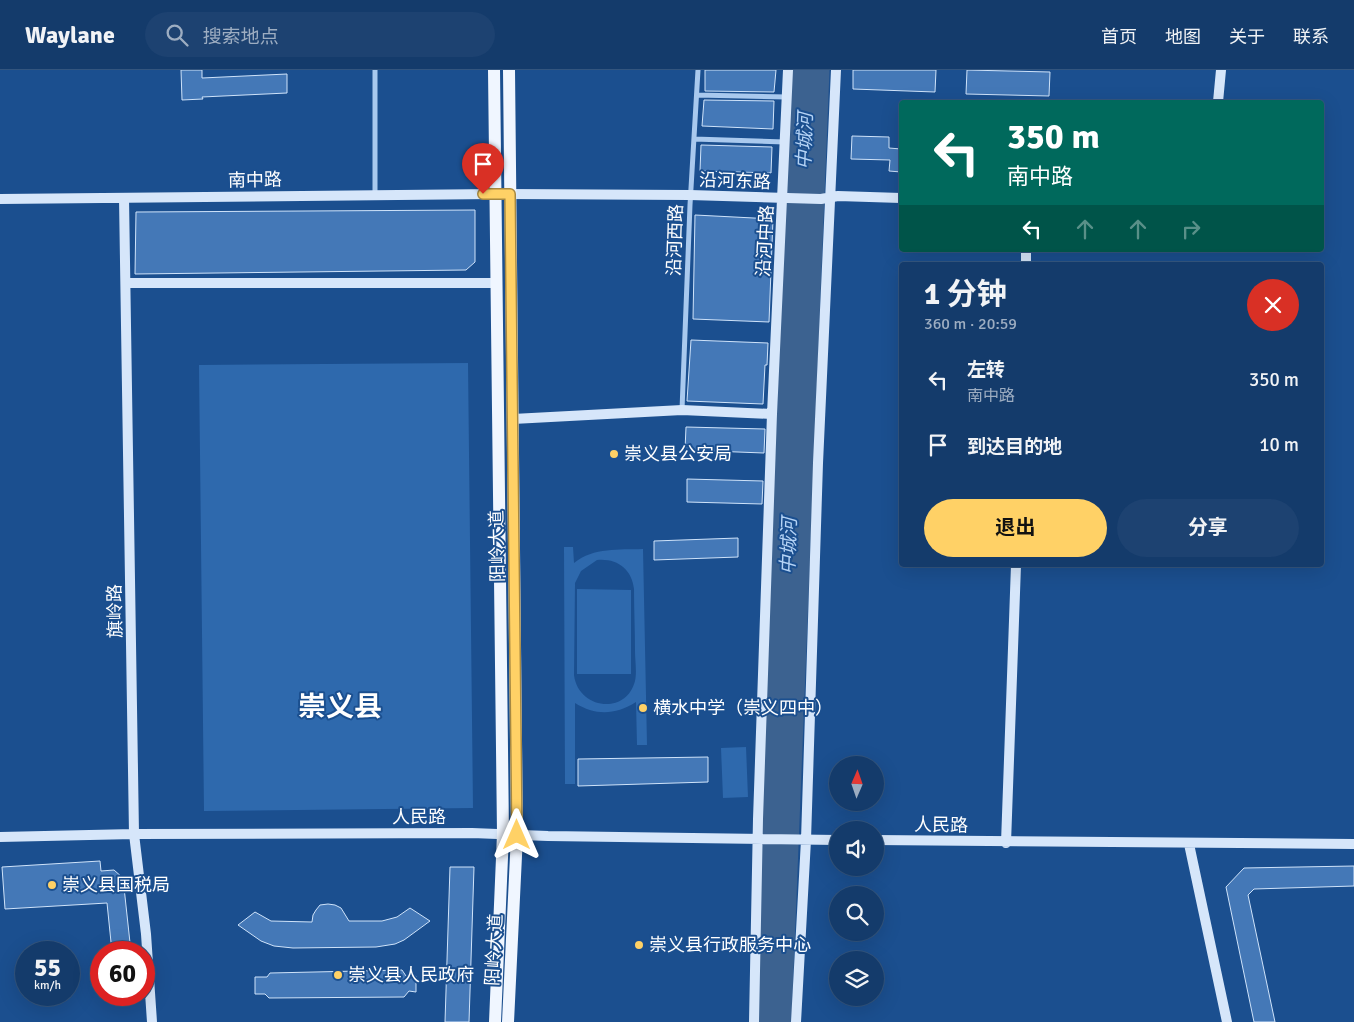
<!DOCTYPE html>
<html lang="zh">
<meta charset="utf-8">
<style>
body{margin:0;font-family:Signika,"Noto Sans SC",sans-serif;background:#1d4271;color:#f1f3f6;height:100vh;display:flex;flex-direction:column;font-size:19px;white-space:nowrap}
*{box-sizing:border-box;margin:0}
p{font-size:16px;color:#9dadc1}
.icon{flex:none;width:28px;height:28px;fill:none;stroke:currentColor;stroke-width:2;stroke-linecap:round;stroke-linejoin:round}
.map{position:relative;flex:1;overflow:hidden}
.sheet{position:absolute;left:899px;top:192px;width:425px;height:305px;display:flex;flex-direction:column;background:#143b6b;border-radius:5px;box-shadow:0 5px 20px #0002,0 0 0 1px #33557e}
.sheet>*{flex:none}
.banner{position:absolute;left:899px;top:30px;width:425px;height:152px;border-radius:5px;box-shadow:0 5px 20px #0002,0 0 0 1px #33557e;background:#00695c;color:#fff;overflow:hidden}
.needle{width:32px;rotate:2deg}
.tools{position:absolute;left:829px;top:686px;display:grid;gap:10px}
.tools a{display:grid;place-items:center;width:55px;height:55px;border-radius:50%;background:#143b6b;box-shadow:0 5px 20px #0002,0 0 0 1px #33557e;font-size:25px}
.speed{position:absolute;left:15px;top:871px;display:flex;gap:10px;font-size:25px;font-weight:700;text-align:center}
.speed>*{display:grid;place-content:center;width:65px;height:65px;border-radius:50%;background:#143b6b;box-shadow:0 5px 20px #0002,0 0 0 1px #33557e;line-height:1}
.speed small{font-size:12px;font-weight:400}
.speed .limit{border:8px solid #d22;background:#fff;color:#111}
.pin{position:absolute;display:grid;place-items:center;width:42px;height:42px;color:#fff;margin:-51px -21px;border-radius:50% 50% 50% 0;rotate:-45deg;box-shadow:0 0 5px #0007}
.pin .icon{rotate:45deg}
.me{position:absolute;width:55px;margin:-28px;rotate:0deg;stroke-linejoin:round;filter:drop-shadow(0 0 4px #0008)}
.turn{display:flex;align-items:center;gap:18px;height:105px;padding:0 25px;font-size:22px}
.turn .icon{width:65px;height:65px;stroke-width:2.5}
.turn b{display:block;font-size:35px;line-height:42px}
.lanes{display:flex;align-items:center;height:48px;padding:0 25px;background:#0003;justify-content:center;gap:25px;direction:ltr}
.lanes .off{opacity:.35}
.round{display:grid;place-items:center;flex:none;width:52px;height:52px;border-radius:26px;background:#1d4271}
.overview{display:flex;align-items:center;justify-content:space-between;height:85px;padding:0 25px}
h1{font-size:30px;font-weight:700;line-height:38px}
.cta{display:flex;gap:10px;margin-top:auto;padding:10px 25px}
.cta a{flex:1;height:58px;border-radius:30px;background:#ffd166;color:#111;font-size:20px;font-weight:700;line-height:58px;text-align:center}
.cta a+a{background:#1d4271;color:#f1f3f6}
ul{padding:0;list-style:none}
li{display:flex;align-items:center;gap:15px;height:65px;padding:0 25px}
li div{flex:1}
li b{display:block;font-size:19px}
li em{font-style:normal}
header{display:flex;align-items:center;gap:30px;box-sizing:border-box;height:70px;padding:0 25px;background:#143b6b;border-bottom:1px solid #33557e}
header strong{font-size:24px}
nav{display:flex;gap:28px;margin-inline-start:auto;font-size:18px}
.search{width:350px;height:45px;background:#1d4271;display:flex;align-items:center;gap:12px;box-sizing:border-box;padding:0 18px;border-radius:28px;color:#9dadc1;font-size:19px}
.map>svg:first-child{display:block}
</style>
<header>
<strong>Waylane</strong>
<div class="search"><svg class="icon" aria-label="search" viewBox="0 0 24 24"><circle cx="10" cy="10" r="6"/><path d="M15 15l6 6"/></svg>搜索地点</div>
<nav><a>首页</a><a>地图</a><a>关于</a><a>联系</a></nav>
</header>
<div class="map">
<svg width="1354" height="952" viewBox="0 0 1354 952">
<rect width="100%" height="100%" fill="#1b4f8f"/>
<path fill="#2e69ad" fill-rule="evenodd" d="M468,293L473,738L204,741L199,295Z
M564,477H573L574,493C594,477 619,480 643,479L647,675H637L636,632C615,645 596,646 575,633V714H565ZM597,490C617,488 632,499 634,519C634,540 635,560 635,581C635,590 637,602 635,611C626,646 578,639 574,605L575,513L581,501Z
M577,519L631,520V604H577Z
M746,677L748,727L723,728L721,678Z"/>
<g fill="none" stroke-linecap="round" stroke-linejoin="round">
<path stroke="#3c6290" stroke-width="21" d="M763,952L801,0
M781,952L819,0"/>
</g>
<path fill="#4478b7" stroke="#cfe3fa" d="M181,0H202V8L287,4V23L202,27L203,29L182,30Z
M705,0H776L774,22L705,21Z
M853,0H936L935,22L853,19Z
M967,0L1050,2L1049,26L966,24Z
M704,30L774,31L773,59L702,56Z
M852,66L889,67V78L901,79V102L889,101L890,90L851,89Z
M701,75L772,77L771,103L700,101Z
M475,140V192L466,200L135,204L136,142Z
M695,145L773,149L769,252L693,249Z
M691,270L768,273L767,295H765L763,334L687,331Z
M686,357L765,359L764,383L685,380Z
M687,409L763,411L762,434L687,432Z
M738,468V487L654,490V471Z
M708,687V712L578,716V689Z
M100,791L101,801L114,800L123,808L131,882H112L107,833L5,839L2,797Z
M1354,796V816L1254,819L1248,825L1275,952H1254L1226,817L1244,798Z
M450,797H474L469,952H445Z
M328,834L335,835L341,838L349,851H382L397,847L410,838L430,851L404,870L395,874L376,877L293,878L274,876L261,871L238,855L255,842L271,851L312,852L313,845L316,840L320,835Z
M402,900L406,906H416V922L409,921L404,927L269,928L265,924H255V907H267L270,903Z"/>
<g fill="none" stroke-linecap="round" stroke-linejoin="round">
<path stroke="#a9c9ee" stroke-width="5" d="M375,0V125
M697,25L787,27
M694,69L785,72
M682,340L690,135L698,0"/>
<path stroke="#d6e6fa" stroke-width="10" d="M1218,32L1221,0
M124,128L134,764L146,864L152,952
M0,129L494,124L690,125L821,129L838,126L901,128
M1026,195V180
M126,213H496
M513,349L682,340L772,344
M0,767L134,764L472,763L548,766L838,770
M875,770L1354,774
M1006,773L1016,495
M1189,774L1227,952
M754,952L758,749L772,344L788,0
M796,952L806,770L818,393L836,0"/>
<path stroke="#f0f6ff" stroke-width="12" d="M494,0L503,764L495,952
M508,952L517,765L509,0"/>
</g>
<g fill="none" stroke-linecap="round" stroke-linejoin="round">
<g stroke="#a68842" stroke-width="12">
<path id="route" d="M483,124H510L517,765"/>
</g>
<use href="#route" stroke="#ffd166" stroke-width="9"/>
</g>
<g fill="#ffd166" stroke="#1b4f8f" stroke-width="2">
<circle cx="614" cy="384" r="5"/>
<circle cx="643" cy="638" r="5"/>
<circle cx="52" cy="815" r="5"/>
<circle cx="639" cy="875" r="5"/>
<circle cx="338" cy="905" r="5"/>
</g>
<g text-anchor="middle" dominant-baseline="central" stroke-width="4" stroke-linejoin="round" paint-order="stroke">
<g font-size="18" fill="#fff" stroke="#1b4f8f">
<text transform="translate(255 110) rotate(-1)">南中路</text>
<text transform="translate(735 111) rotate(2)">沿河东路</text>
<text transform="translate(675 170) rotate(-88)">沿河西路</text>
<text transform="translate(765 171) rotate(-87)">沿河中路</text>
<text transform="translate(497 476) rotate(-91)">阳岭大道</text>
<text transform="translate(115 541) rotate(-91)">旗岭路</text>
<text x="419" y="747">人民路</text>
<text transform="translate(941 755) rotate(1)">人民路</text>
<text transform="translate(494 880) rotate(-87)">阳岭大道</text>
</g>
<g font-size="18" fill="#fff" stroke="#1b4f8f" text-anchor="start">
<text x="624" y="384">崇义县公安局</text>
<text x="653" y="638">横水中学（崇义四中）</text>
<text x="62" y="815">崇义县国税局</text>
<text x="649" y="875">崇义县行政服务中心</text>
<text x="348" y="905">崇义县人民政府</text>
</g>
<g font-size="19" font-style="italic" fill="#b5d3f5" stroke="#1b4f8f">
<text transform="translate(805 71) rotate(-88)">中城河</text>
<text transform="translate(789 476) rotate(-88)">中城河</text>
</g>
<g font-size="28" font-weight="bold" fill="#fff" stroke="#1b4f8f">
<text x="340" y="637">崇义县</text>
</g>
</g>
</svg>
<div class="tools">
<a><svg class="needle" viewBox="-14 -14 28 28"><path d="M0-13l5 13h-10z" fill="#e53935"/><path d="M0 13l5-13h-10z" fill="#9dadc1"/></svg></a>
<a><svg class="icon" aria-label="sound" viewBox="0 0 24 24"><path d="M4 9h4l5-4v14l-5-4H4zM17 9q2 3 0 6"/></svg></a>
<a><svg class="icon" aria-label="search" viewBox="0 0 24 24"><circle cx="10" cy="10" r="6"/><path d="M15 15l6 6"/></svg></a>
<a><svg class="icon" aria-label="layers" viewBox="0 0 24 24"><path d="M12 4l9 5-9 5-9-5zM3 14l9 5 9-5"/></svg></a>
</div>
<div class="speed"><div>55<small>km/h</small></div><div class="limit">60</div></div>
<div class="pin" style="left:483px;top:124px;background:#d93025"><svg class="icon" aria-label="arrive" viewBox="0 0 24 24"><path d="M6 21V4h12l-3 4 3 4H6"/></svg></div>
<svg class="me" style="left:517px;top:765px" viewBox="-20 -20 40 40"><path d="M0-17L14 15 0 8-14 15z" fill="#ffd166" stroke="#fff" stroke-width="4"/></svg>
<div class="banner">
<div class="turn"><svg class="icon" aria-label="left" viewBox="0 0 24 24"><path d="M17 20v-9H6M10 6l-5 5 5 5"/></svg><div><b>350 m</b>南中路</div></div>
<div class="lanes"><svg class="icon" aria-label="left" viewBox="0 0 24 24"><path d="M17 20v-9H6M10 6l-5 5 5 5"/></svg><svg class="icon off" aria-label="ahead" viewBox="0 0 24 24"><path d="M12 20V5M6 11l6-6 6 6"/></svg><svg class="icon off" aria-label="ahead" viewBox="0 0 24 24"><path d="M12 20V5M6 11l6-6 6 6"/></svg><svg class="icon off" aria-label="right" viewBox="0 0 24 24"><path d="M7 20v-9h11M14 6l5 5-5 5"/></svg></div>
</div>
<section class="sheet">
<div class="overview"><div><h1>1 分钟</h1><p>360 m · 20:59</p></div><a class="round" style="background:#d93025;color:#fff"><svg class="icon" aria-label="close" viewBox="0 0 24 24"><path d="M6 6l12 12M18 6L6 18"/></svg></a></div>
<ul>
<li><svg class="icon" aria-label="left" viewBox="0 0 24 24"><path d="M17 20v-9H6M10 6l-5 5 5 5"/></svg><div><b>左转</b><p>南中路</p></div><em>350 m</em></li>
<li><svg class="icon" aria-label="arrive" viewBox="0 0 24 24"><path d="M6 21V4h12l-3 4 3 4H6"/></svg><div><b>到达目的地</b></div><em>10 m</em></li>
</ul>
<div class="cta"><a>退出</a><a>分享</a></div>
</section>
</div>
